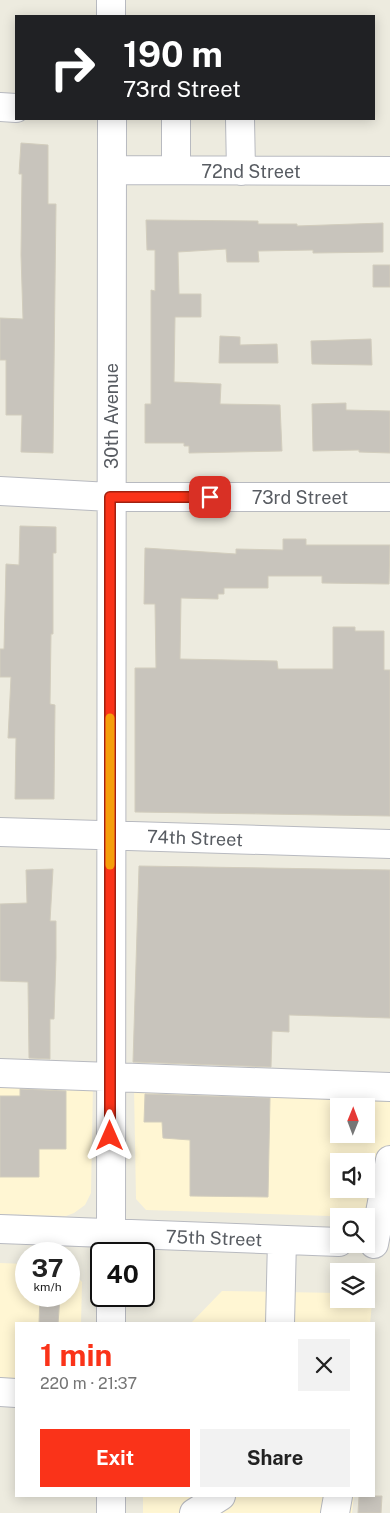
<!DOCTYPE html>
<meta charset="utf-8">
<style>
body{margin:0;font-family:"Public Sans",sans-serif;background:#f2f2f2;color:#222;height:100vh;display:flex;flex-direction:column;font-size:19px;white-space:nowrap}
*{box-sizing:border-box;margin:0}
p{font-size:16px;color:#767676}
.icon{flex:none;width:28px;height:28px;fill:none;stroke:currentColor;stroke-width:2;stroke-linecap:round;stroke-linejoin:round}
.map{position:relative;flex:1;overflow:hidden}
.panel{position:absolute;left:15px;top:1322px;width:360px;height:175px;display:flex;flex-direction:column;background:#fff;border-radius:0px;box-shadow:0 2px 12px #0003}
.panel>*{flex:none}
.hud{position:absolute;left:15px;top:15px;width:360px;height:105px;border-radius:0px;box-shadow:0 2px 12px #0003;background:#202124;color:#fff;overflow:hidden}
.needle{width:32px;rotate:1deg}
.buttons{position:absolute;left:330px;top:1098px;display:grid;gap:10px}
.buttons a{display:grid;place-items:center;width:45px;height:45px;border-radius:0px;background:#fff;box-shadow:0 2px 12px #0003;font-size:25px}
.speed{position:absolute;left:15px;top:1242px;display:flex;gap:10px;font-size:25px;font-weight:700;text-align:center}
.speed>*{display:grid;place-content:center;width:65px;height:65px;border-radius:50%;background:#fff;box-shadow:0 2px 12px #0003;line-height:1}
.speed small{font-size:12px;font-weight:400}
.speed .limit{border:2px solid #111;border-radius:8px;background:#fff;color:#111}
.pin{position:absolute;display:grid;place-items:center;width:42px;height:42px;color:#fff;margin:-21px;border-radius:10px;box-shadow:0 2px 8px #0006}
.me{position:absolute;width:55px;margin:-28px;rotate:0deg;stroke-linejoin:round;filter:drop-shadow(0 0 4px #0008)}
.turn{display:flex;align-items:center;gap:18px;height:105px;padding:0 25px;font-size:22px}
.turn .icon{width:65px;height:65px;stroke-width:2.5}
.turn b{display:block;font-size:35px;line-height:42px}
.round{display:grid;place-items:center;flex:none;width:52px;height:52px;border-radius:0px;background:#f2f2f2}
.headline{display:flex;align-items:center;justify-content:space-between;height:85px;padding:0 25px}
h1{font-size:30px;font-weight:700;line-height:38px;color:#fa3319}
.button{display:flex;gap:10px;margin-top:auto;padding:10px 25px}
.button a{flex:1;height:58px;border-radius:0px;background:#fa3319;color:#fff;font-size:20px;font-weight:700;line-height:58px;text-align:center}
.button a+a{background:#f2f2f2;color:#222}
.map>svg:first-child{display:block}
</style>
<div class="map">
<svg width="390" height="1513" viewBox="0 0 390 1513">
<rect width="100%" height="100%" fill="#edebdf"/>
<path fill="#fff6d3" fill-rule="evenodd" d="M0,1082L93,1084L91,1193L85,1205L74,1213L66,1216L0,1214Z
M134,1088L390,1096V1218L146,1210L136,1199ZM339,1106H366V1134H339ZM339,1161H366V1189H339Z
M0,1263L26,1264V1296H69V1268L82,1282L81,1324H16V1383L0,1382Z
M222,1291L339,1293V1299H366V1293H373L370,1324H190Z
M143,1496H354L352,1513H143Z"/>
<path fill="#c8c4bc" stroke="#d2cdbd" d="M21,143L48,145V204H56L53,453L21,452L22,415H6V360H0V318L23,319L21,255L22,174H19Z
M146,220L258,221V224H297V226L383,223V252L313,253V250L258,251L259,262H227L226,249L178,252L179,294H201V317H175L174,382L221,384L220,404L280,405L282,451L189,453V446H184V443H145V404H151V290L155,291V250H147Z
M373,265H390V287H373Z
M220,336L240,337V345L277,344L278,363H219Z
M371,339L372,365L312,364L311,341Z
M346,403V410L390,411V453L359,452V450L313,451L312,404Z
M20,526L56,527V553H53V634H51L50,704L55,705L54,799H15L16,738H8L11,677H0V649H4L6,564L19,565Z
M283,539H306V545H390L389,584L322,583V576H268V588H224V594H218V599L181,598L180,659L277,661L278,669H333V627H355V631H384V670H390V816L135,812V668H156L155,604H144L145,548L236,554V549L283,550Z
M139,866L390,870V1018L289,1015V1032L272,1031L271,1067L133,1062Z
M53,869L50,921H56V958L54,1019H50V1059L29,1058L28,982L0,981V904L27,903L26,870Z
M20,1089L66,1091V1149H39V1177H0V1096H20Z
M145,1094L270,1098L268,1197L190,1196V1140L163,1138L162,1122H144Z
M40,1296H60L58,1324H39Z
M359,1496H382L381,1513H358Z"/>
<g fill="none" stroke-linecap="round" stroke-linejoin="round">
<g stroke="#b8bac0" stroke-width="30">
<path id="minor" d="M111,0V16
M0,107L16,108
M240,119L241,171
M112,170L390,171
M176,170V119
M0,491L110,497H390
M0,832L390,844
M0,1073L390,1087
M0,1229L339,1242
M374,1244L390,1160
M111,1254L112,119
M111,1324V1296
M280,1324L282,1240
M0,1392L16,1393
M111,1513V1496
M194,1513L221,1496
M335,1513L338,1496"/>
</g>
<use href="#minor" stroke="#fff" stroke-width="28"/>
</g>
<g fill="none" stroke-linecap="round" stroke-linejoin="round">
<g stroke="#a22110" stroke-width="12">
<path id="route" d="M110,1136V497H210"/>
</g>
<use href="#route" stroke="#fa3319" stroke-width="9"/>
<path stroke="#f59e0b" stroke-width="9" d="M110,865V718"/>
</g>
<g text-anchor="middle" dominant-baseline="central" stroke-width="4" stroke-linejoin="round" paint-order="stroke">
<g font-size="18" fill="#585c62" stroke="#fff">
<text x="251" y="171">72nd Street</text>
<text transform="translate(111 416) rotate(-90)">30th Avenue</text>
<text x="300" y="497">73rd Street</text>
<text transform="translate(195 838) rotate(2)">74th Street</text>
<text transform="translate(214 1238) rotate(2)">75th Street</text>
</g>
</g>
</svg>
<div class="buttons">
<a><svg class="needle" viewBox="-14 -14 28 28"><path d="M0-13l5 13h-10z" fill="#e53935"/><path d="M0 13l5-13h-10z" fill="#767676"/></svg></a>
<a><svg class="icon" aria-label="sound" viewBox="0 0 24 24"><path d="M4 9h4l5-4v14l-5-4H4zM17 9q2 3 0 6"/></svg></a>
<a><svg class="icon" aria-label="search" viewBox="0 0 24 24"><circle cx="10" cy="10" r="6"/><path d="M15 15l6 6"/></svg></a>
<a><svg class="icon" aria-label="layers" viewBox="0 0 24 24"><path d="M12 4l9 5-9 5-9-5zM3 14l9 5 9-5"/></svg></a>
</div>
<div class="speed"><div>37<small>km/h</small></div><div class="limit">40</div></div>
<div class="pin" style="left:210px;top:497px;background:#d93025"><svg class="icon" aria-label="arrive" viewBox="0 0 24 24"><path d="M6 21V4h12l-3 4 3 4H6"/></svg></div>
<svg class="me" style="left:110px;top:1136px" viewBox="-20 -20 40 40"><path d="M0-17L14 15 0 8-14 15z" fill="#fa3319" stroke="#fff" stroke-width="4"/></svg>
<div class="hud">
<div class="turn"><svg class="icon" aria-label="right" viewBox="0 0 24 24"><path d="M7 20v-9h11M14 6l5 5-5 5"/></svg><div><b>190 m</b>73rd Street</div></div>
</div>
<section class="panel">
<div class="headline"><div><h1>1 min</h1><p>220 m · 21:37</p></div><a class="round"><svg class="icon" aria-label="close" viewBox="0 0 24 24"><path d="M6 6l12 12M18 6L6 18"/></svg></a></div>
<div class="button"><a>Exit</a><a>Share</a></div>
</section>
</div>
